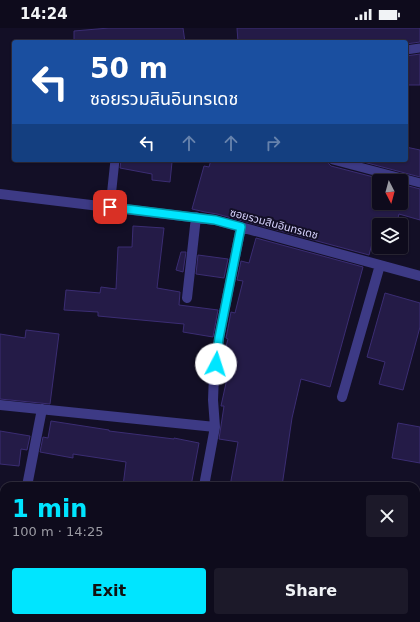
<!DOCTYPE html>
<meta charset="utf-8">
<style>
body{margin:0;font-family:"DejaVu Sans","Noto Sans Thai",sans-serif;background:#1c1929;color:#f1f3f6;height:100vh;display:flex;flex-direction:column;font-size:15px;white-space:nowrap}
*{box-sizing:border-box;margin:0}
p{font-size:13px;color:#9b9ba3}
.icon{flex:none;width:22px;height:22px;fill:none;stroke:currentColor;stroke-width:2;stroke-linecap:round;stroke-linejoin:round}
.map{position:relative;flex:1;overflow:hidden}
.details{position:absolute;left:0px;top:454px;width:420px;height:140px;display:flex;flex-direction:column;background:#0e0b1c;border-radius:12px 12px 0 0;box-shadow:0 1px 3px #0004,0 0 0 1px #2e2b3b}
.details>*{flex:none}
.banner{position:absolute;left:12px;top:12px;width:396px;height:122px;border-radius:4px;box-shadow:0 1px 3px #0004,0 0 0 1px #2e2b3b;background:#1a4fa0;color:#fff;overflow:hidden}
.needle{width:26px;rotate:174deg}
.tools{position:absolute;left:372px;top:146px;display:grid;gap:8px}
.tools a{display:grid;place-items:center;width:36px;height:36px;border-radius:4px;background:#0e0b1c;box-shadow:0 1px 3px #0004,0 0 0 1px #2e2b3b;font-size:20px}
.pin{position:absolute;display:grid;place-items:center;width:34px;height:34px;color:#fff;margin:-17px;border-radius:8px;box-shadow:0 2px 6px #0006}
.me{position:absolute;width:44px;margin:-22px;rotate:5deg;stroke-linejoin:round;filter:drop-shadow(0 0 3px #0008)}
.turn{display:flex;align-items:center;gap:14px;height:84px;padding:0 12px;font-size:18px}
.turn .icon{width:52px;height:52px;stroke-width:2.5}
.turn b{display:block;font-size:28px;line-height:34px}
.lanes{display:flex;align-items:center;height:38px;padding:0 12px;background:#0003;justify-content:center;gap:20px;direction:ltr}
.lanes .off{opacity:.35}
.round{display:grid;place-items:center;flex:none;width:42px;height:42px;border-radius:4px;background:#1c1929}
.summary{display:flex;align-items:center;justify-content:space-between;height:68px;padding:0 12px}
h1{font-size:24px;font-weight:800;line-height:30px;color:#00e5ff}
.cta{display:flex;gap:8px;margin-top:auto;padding:8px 12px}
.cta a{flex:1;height:46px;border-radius:4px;background:#00e5ff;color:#111;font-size:16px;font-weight:800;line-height:46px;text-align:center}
.cta a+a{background:#1c1929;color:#f1f3f6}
.status{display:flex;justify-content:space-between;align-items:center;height:28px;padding:0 20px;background:#0e0b1c;direction:ltr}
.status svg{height:11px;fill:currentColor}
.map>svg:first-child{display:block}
</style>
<div class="status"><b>14:24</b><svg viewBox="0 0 49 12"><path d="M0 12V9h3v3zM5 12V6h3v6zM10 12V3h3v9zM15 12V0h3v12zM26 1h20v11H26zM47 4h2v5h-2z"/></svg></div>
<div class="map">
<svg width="420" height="594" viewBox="0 0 420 594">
<rect width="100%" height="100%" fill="#130f26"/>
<path fill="#241b47" stroke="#3b2d73" d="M109,0H183L185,14H74V3Z
M237,0H420V14L406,16V14H238Z
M420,26V57H406V28Z
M406,119L420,122V149L356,132H406Z
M121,132H159L172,134L170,154L152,152V146L120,140Z
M211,132H327L329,136L331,138L389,153H379V175H401V156L420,161V192L399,186L396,197H379V210L374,208L369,227L217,186L205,184L192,181L204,138L209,139Z
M133,198L164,200L157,260L180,264L179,277L218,282L213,309L183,304L184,296L98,288V284L64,282L66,262L100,265L101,259L116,261L118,219H132Z
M256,210L363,239L330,359L301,351L292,390L282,458H230L238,414L219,411L224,378H221L231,332L223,330L228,311L226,310L231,284L235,285L243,253L237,252L241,233L249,235Z
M181,224H186L183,244L176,242Z
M198,227L228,231L224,250L196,246Z
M385,265L420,275V299L403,362L379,356L385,334L367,329Z
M26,302L59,306L50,376L0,371V306L25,310Z
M51,393L109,402V403L174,411V410L199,415L191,458H123L126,434L73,426V430L40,424L43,409L48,410Z
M398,395L420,399V435L392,430Z
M0,403L30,408L27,422L21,421L19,438L0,436Z"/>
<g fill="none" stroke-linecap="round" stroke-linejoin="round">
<path stroke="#3d3a85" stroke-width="9" d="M406,22L420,20
M333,132L420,155
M110,179L115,132"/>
<path stroke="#3d3a85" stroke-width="10" d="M0,166L215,192L420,248
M187,270L196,189
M216,336L219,310L241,199
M342,369L380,237
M0,377L215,399
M27,458L42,381
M204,458L215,399L213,372L214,347
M72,590L93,594
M0,592L4,572
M178,594L179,590
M347,594V590"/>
</g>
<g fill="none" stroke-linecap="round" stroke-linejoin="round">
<g stroke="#0095a6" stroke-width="10">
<path id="route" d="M110,179L215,192L241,199L219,310L216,336"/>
</g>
<use href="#route" stroke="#00e5ff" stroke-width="7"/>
</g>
<g text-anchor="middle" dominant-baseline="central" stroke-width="4" stroke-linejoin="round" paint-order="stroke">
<g font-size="11" fill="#d9d4ff" stroke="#130f26">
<text transform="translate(274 196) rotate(15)">ซอยรวมสินอินทรเดช</text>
</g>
</g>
</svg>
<div class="tools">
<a><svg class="needle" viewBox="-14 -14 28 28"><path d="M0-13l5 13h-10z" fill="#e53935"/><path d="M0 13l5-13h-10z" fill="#9b9ba3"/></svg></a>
<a><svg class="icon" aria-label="layers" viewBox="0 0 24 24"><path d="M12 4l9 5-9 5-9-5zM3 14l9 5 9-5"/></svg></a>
</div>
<div class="pin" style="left:110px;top:179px;background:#d93025"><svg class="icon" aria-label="arrive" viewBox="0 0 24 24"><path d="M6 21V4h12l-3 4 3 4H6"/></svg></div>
<svg class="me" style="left:216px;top:336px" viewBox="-20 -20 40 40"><circle r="19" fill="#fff"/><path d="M0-13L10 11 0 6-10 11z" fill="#00e5ff"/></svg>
<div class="banner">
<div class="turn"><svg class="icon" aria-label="left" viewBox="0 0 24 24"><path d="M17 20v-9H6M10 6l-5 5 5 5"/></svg><div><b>50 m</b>ซอยรวมสินอินทรเดช</div></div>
<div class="lanes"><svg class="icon" aria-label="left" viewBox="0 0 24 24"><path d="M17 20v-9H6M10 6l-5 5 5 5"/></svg><svg class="icon off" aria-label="ahead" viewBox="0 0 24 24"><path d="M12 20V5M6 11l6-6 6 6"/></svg><svg class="icon off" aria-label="ahead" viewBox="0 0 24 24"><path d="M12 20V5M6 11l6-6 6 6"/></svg><svg class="icon off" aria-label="right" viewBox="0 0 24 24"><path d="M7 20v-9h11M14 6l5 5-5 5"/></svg></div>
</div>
<section class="details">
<div class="summary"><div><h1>1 min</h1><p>100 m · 14:25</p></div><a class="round"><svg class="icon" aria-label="close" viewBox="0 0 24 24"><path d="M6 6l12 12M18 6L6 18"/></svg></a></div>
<div class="cta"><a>Exit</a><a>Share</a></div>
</section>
</div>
